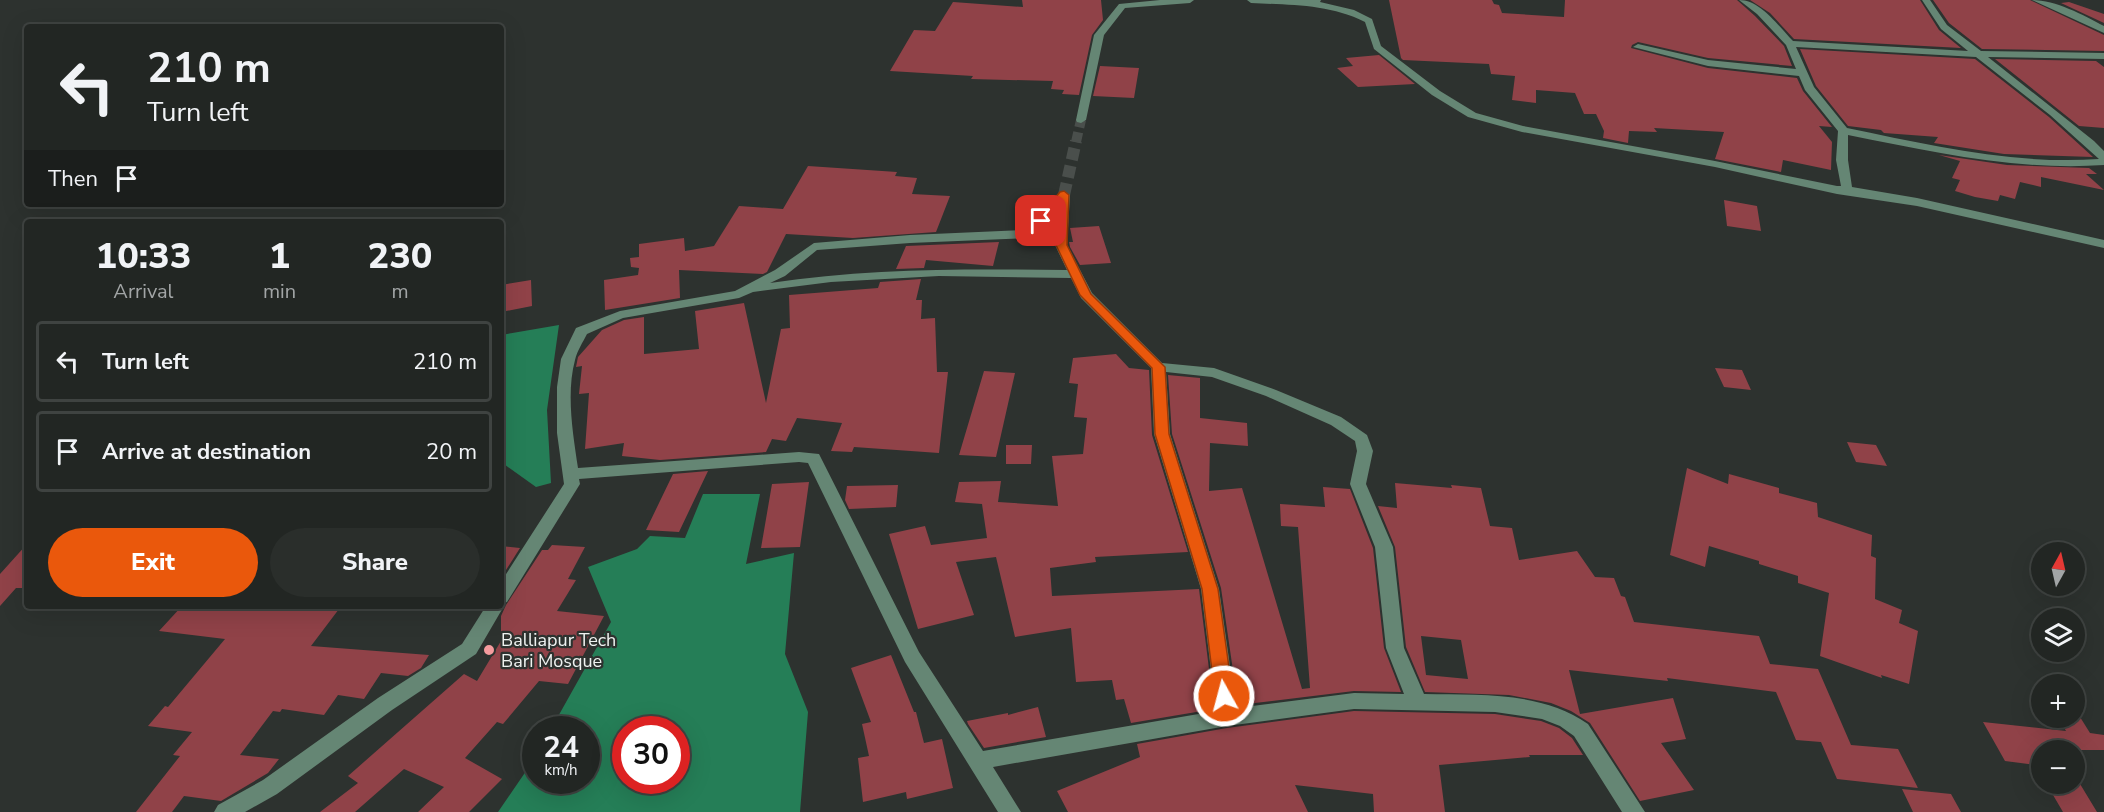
<!DOCTYPE html>
<meta charset="utf-8">
<style>
body{margin:0;font-family:"Nunito Sans",sans-serif;background:#2a2e2b;color:#f1f3f6;height:100vh;display:flex;flex-direction:column;font-size:22px;white-space:nowrap}
*{box-sizing:border-box;margin:0}
p{font-size:20px;color:#a2a5a6}
.icon{flex:none;width:33px;height:33px;fill:none;stroke:currentColor;stroke-width:2;stroke-linecap:round;stroke-linejoin:round}
.map{position:relative;flex:1;overflow:hidden}
.details{position:absolute;left:24px;top:219px;width:480px;height:390px;display:flex;flex-direction:column;background:#222623;border-radius:6px;box-shadow:0 6px 24px #0002,0 0 0 2px #3f4341}
.details>*{flex:none}
.hud{position:absolute;left:24px;top:24px;width:480px;height:183px;border-radius:6px;box-shadow:0 6px 24px #0002,0 0 0 2px #3f4341;background:#222623;color:#f1f3f6;overflow:hidden}
.needle{width:39px;rotate:8deg}
.controls{position:absolute;left:2031px;top:542px;display:grid;gap:12px}
.controls a{display:grid;place-items:center;width:54px;height:54px;border-radius:50%;background:#222623;box-shadow:0 6px 24px #0002,0 0 0 2px #3f4341;font-size:30px}
.speed{position:absolute;left:522px;top:716px;display:flex;gap:12px;font-size:30px;font-weight:700;text-align:center}
.speed>*{display:grid;place-content:center;width:78px;height:78px;border-radius:50%;background:#222623;box-shadow:0 6px 24px #0002,0 0 0 2px #3f4341;line-height:1}
.speed small{font-size:15px;font-weight:400}
.speed .limit{border:9px solid #d22;background:#fff;color:#111}
.pin{position:absolute;display:grid;place-items:center;width:51px;height:51px;color:#fff;margin:-26px;border-radius:12px;box-shadow:0 3px 9px #0006}
.me{position:absolute;width:66px;margin:-33px;rotate:353deg;stroke-linejoin:round;filter:drop-shadow(0 0 4px #0008)}
.turn{display:flex;align-items:center;gap:21px;height:126px;padding:0 24px;font-size:27px}
.turn .icon{width:78px;height:78px;stroke-width:2.5}
.turn b{display:block;font-size:42px;line-height:51px}
.then{display:flex;align-items:center;height:57px;padding:0 24px;background:#0003;gap:12px;font-size:22px}
.eta{display:flex;justify-content:space-evenly;align-items:center;height:102px;text-align:center}
.eta b{font-size:36px;font-weight:800;line-height:42px}
.action{display:flex;gap:12px;margin-top:auto;padding:12px 24px}
.action a{flex:1;height:69px;border-radius:36px;background:#ea580c;color:#fff;font-size:24px;font-weight:800;line-height:69px;text-align:center}
.action a+a{background:#2a2e2b;color:#f1f3f6}
ul{padding:0;list-style:none}
li{display:flex;align-items:center;gap:18px;height:81px;margin:0 12px 9px;padding:0 12px;border:3px solid #3f4341;border-radius:6px}
li div{flex:1}
li b{display:block;font-size:22px}
li em{font-style:normal}
.map>svg:first-child{display:block}
</style>
<div class="map">
<svg width="2104" height="812" viewBox="0 0 2104 812">
<rect width="100%" height="100%" fill="#2d322f"/>
<path fill="#257e57" fill-rule="evenodd" d="M559,325L547,410L551,483L536,487L501,462V335Z
M703,494H760L746,564L794,553L785,654L808,712L800,812H498L535,758L536,780H586V729H551L611,622L588,567L637,549L650,536L685,538ZM626,729H676V780H626Z"/>
<path fill="#904248" fill-rule="evenodd" d="M1022,0H1101L1103,20L1092,35L1079,95L1062,94L1064,90L1051,89L1053,81L971,79L973,76L890,71L914,30L935,31L953,2L1023,7Z
M1389,0H1492L1494,4L1499,5L1502,13L1564,17L1565,0H1737L1755,16L1784,46L1792,66L1708,58L1638,42L1632,45L1631,48L1708,68L1797,78L1803,91L1832,127L1819,126L1832,142L1831,170L1783,160L1781,172L1715,159L1724,132L1654,128L1657,132L1629,131L1628,143L1603,138L1604,131L1596,114H1584L1575,93L1536,90V103L1512,100L1515,76L1491,74L1489,64L1403,60L1401,58Z
M1750,0H1920L1939,30L1961,48L1794,39L1770,13Z
M1933,0H2030L2104,35V51L1982,49L1949,23Z
M2069,2L2104,14V23L2061,3Z
M1800,49L1975,59L2049,117L2093,157L2004,154L1934,143L1938,137L1884,133L1881,130L1848,126L1816,86Z
M1379,55L1415,84L1358,87L1337,68L1353,66L1346,58Z
M1995,59L2096,61L2104,67V128L2079,126Z
M1100,66L1139,68L1134,98L1093,96Z
M1939,155L2007,165L2089,168L2097,174H2086L2104,190L2041,177V187L2020,182L2015,199L2000,195L1998,201L1975,197L1955,191L1960,180L1952,178L1960,161Z
M808,166L897,172L895,176L917,178L912,194L950,196L936,232L853,238L786,234L767,272L763,274L679,270L680,298L605,310L604,280L638,275L639,268L631,267L630,258L639,257V244L684,238L685,251L714,246L739,206L783,209Z
M1724,200L1757,206L1761,231L1727,226Z
M1099,226L1111,263L1080,265L1070,247L1069,242H1073L1070,228Z
M999,242L993,266L926,260L924,268L896,269L906,246Z
M921,279L916,300H922L921,319L935,318L937,372H948L939,453L854,447L852,452L831,451L842,423L797,418L786,441L772,439L766,452L660,460L622,456L624,443L585,449L589,393L579,394L582,366L576,367L578,357L602,330L624,320L644,317V354L699,349L695,311L744,303L766,403L781,329L790,328L789,295L878,288L880,282Z
M531,280L532,306L501,312V285Z
M1116,354L1129,368L1149,370L1152,435L1188,552L1095,557L1096,562L1050,568L1052,596L1199,589L1214,709L1131,723L1124,699L1116,700L1112,680L1076,682L1071,628L1015,637L996,557L956,562L974,615L918,629L889,534L925,526L931,545L987,538L982,504L955,502L959,482L1001,481L998,502L1058,506L1052,456L1083,454L1087,418L1074,417L1078,384L1069,383L1073,358Z
M1715,368L1742,370L1751,390L1724,387Z
M984,371L1015,373L996,457L959,455Z
M1168,375L1200,378V418L1247,423L1248,446L1210,443L1209,491L1242,488L1302,689L1310,688L1298,527L1281,526L1280,504L1325,507L1323,487L1350,489L1373,548L1384,648L1401,692L1354,691L1238,705L1221,588L1172,434Z
M1847,442L1876,445L1887,466L1856,462Z
M1006,445H1032L1031,464H1006Z
M1687,468L1728,484L1729,474L1779,488V493L1817,503L1818,517L1872,535L1871,556L1876,558L1875,599L1902,610L1899,623L1918,631L1909,684L1881,675L1882,678L1820,656L1829,593L1798,583V576L1759,564V561L1709,546L1705,567L1670,555Z
M708,471L679,532L646,530L673,474Z
M809,482L800,547L761,548L772,484Z
M1395,483L1452,488L1451,485L1481,488L1490,526L1512,528L1519,560L1577,551L1595,577L1614,578L1621,596L1625,597L1634,622L1759,636L1770,664L1818,669L1851,745L1898,749L1918,788L1837,779L1821,742L1796,740L1776,692L1667,678L1668,681L1569,670L1580,714L1673,698L1686,739L1661,743L1694,790L1640,801L1590,723L1571,711L1551,703L1509,695L1425,692L1406,647L1395,547L1378,506L1397,508ZM1421,636L1461,640L1468,679L1426,675Z
M898,485L896,507L849,509L845,500L847,486Z
M27,544V588H16L0,606V574Z
M552,545L585,547L568,579L576,580L557,611L604,616L568,684L539,681L503,724L497,722L465,758L502,779L469,812H418L444,787L404,769L355,812H320L358,783L348,776L464,674L477,681L501,641V616L506,605L542,550H548Z
M501,546L520,548L501,578Z
M182,606H235L276,610L279,606H308L339,609L311,646L429,655L421,668L408,676L381,673L364,699L338,695L324,715L282,709L280,712L273,711L240,755L279,759L268,773L221,801L184,796L172,812H136L180,756L173,755L192,732L148,726L165,706L168,707L225,639L159,631Z
M891,655L914,712H916L924,743L942,739L953,788L907,799L906,792L863,802L858,758L869,756L862,724L871,722L851,668Z
M1038,707L1046,737L984,748L968,724L967,721L1008,713V715Z
M1354,711L1495,714L1541,721L1559,728L1572,738L1583,755H1529L1530,757L1439,765L1445,812H1374L1373,794L1295,785L1308,812H1068L1057,791L1140,757L1137,744L1227,728Z
M2058,717H2080L2090,733L2104,735V750H2042V775L2036,765L2005,761L1983,722L2066,731Z
M2074,774L2097,812H2063L2046,783H2074Z
M1902,789L1951,794L1961,812H1913Z"/>
<g fill="none" stroke-linecap="round" stroke-linejoin="round">
<path stroke="#4a4f4c" stroke-width="10" stroke-dasharray="10 5" stroke-linecap="butt" d="M1076,142L1081,120"/>
<path stroke="#4a4f4c" stroke-width="12" stroke-dasharray="12 6" stroke-linecap="butt" d="M1064,195L1076,141"/>
<path fill="#658674" fill-rule="evenodd" d="M1160,0H1194L1190,3L1125,8L1104,35L1086,120L1081,123L1077,122L1076,120L1094,35L1119,4Z
M1247,0H1321L1320,2L1354,10L1372,19L1381,46L1440,91L1476,113L1523,126L1715,161L1837,186H1841L1836,160L1838,131L1805,90L1799,76L1708,66L1633,47L1638,44L1708,60L1796,69L1786,45L1757,14L1739,0C1761,0 1778,26 1793,41L1968,51L1941,29L1922,0H1930L1947,25L1981,51L2104,53V59L1988,57L2094,141L2104,151V165C2017,171 1933,152 1848,135V160L1852,187L1917,198L2104,240V248L1917,206L1837,194L1715,167L1522,132L1468,117L1432,95L1374,49L1365,22C1329,4 1291,5 1251,3ZM1796,47L1976,57L2050,115L2099,159C2013,165 1930,145 1847,128L1814,87Z
M2032,0C2056,0 2083,15 2104,26V33Z
M1064,191L1070,195L1067,245L1092,293L1162,363L1214,368L1276,390L1341,417L1367,435L1373,451L1366,484L1393,547L1404,648L1424,694C1479,695 1541,691 1588,724L1645,812H1622L1574,736L1560,726L1542,719L1495,712L1354,709L1227,726L993,767L1021,812H998L905,662L808,463L799,462L579,479L580,484L507,602L503,603L504,606L476,654L392,710L277,794L245,812H214L218,805L263,780L378,698L462,644L486,606H501V582L564,484L557,433V387L561,359L576,328L620,311L735,291L775,270L814,243L910,235L1025,230L1060,193ZM1057,210L1055,245L1067,270C967,269 869,268 770,283L785,276L817,250L910,243L1029,238L1033,237ZM939,276L1071,278L1081,298L1151,368L1154,434L1201,589L1216,711L983,751L919,652L819,454L799,452L578,468C573,434 566,394 575,360C577,351 583,342 587,334L623,318L739,298L753,292L831,282ZM1166,372L1212,377L1266,396L1331,425L1355,441L1357,451L1350,484L1375,547L1386,648L1404,694L1354,693L1236,708L1219,589L1170,434Z"/>
</g>
<path fill="#ea580c" stroke="#983908" stroke-width="1.5" d="M1064,191L1069,195L1067,245L1091,294L1165,367L1169,434L1218,589L1233,696L1231,702L1224,704L1218,702L1215,696L1202,589L1155,434L1152,368L1080,295L1056,245L1058,208L1044,223H1037L1035,221L1060,192Z"/>
<circle fill="#f59b9e" stroke="#2d322f" stroke-width="2" cx="489" cy="650" r="6"/>
<g text-anchor="middle" dominant-baseline="central" stroke-width="4.5" stroke-linejoin="round" paint-order="stroke">
<g font-size="18" fill="#eff2f0" stroke="#2d322f" text-anchor="start">
<text x="501" y="640">Balliapur Tech<tspan x="501" dy="21">Bari Mosque</tspan></text>
</g>
</g>
</svg>
<div class="controls">
<a><svg class="needle" viewBox="-14 -14 28 28"><path d="M0-13l5 13h-10z" fill="#e53935"/><path d="M0 13l5-13h-10z" fill="#a2a5a6"/></svg></a>
<a><svg class="icon" aria-label="layers" viewBox="0 0 24 24"><path d="M12 4l9 5-9 5-9-5zM3 14l9 5 9-5"/></svg></a>
<a>+</a>
<a>−</a>
</div>
<div class="speed"><div>24<small>km/h</small></div><div class="limit">30</div></div>
<div class="pin" style="left:1041px;top:221px;background:#d93025"><svg class="icon" aria-label="arrive" viewBox="0 0 24 24"><path d="M6 21V4h12l-3 4 3 4H6"/></svg></div>
<svg class="me" style="left:1224px;top:696px" viewBox="-20 -20 40 40"><circle r="17" fill="#ea580c" stroke="#fff" stroke-width="3"/><path d="M0-11L8 9 0 5-8 9z" fill="#fff"/></svg>
<div class="hud">
<div class="turn"><svg class="icon" aria-label="left" viewBox="0 0 24 24"><path d="M17 20v-9H6M10 6l-5 5 5 5"/></svg><div><b>210 m</b>Turn left</div></div>
<div class="then">Then<svg class="icon" aria-label="arrive" viewBox="0 0 24 24"><path d="M6 21V4h12l-3 4 3 4H6"/></svg></div>
</div>
<section class="details">
<div class="eta">
<div><b>10:33</b><p>Arrival</p></div>
<div><b>1</b><p>min</p></div>
<div><b>230</b><p>m</p></div>
</div>
<ul>
<li><svg class="icon" aria-label="left" viewBox="0 0 24 24"><path d="M17 20v-9H6M10 6l-5 5 5 5"/></svg><div><b>Turn left</b></div><em>210 m</em></li>
<li><svg class="icon" aria-label="arrive" viewBox="0 0 24 24"><path d="M6 21V4h12l-3 4 3 4H6"/></svg><div><b>Arrive at destination</b></div><em>20 m</em></li>
</ul>
<div class="action"><a>Exit</a><a>Share</a></div>
</section>
</div>
